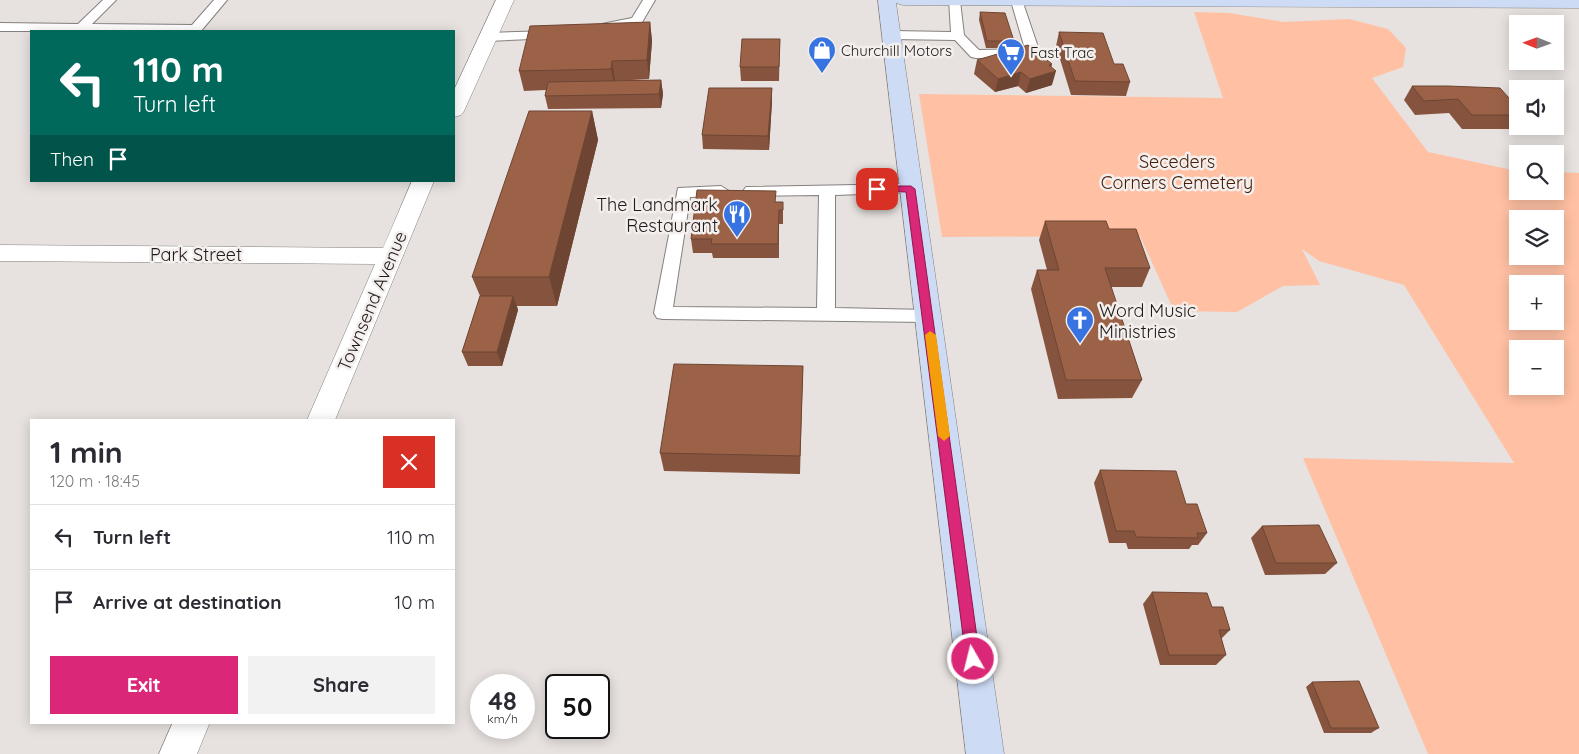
<!DOCTYPE html>
<meta charset="utf-8">
<style>
body{margin:0;font-family:Quicksand,sans-serif;background:#f2f2f3;color:#2b2b33;height:100vh;display:flex;flex-direction:column;font-size:19px;white-space:nowrap}
*{box-sizing:border-box;margin:0}
p{font-size:16px;color:#7c7c81}
.icon{flex:none;width:28px;height:28px;fill:none;stroke:currentColor;stroke-width:2;stroke-linecap:round;stroke-linejoin:round}
.map{position:relative;flex:1;overflow:hidden}
.details{position:absolute;left:30px;top:419px;width:425px;height:305px;display:flex;flex-direction:column;background:#fff;border-radius:0px;box-shadow:0 2px 12px #0003}
.details>*{flex:none}
.top-card{position:absolute;left:30px;top:30px;width:425px;height:152px;border-radius:0px;box-shadow:0 2px 12px #0003;background:#00695c;color:#fff;overflow:hidden}
.needle{width:32px;rotate:271deg}
.buttons{position:absolute;left:1509px;top:15px;display:grid;gap:10px}
.buttons a{display:grid;place-items:center;width:55px;height:55px;border-radius:0px;background:#fff;box-shadow:0 2px 12px #0003;font-size:25px}
.speed{position:absolute;left:470px;top:674px;display:flex;gap:10px;font-size:25px;font-weight:700;text-align:center}
.speed>*{display:grid;place-content:center;width:65px;height:65px;border-radius:50%;background:#fff;box-shadow:0 2px 12px #0003;line-height:1}
.speed small{font-size:12px;font-weight:400}
.speed .limit{border:2px solid #111;border-radius:8px;background:#fff;color:#111}
.pin{position:absolute;display:grid;place-items:center;width:42px;height:42px;color:#fff;margin:-21px;border-radius:10px;box-shadow:0 2px 8px #0006}
.me{position:absolute;width:55px;margin:-28px;rotate:352deg;stroke-linejoin:round;filter:drop-shadow(0 0 4px #0008)}
.turn{display:flex;align-items:center;gap:18px;height:105px;padding:0 20px;font-size:22px}
.turn .icon{width:65px;height:65px;stroke-width:2.5}
.turn b{display:block;font-size:35px;line-height:42px}
.then{display:flex;align-items:center;height:48px;padding:0 20px;background:#0003;gap:10px;font-size:19px}
.round{display:grid;place-items:center;flex:none;width:52px;height:52px;border-radius:0px;background:#f2f2f3}
.summary{display:flex;align-items:center;justify-content:space-between;height:85px;padding:0 20px}
h1{font-size:30px;font-weight:800;line-height:38px}
.action{display:flex;gap:10px;margin-top:auto;padding:10px 20px}
.action a{flex:1;height:58px;border-radius:0px;background:#db2777;color:#fff;font-size:20px;font-weight:800;line-height:58px;text-align:center}
.action a+a{background:#f2f2f3;color:#2b2b33}
ul{padding:0;list-style:none}
li{display:flex;align-items:center;gap:15px;height:65px;padding:0 20px;border-top:1px solid #e1e1e2}
li div{flex:1}
li b{display:block;font-size:19px}
li em{font-style:normal}
.map>svg:first-child{display:block}
</style>
<div class="map">
<svg width="1579" height="754" viewBox="0 0 1579 754">
<rect width="100%" height="100%" fill="#e7e2df"/>
<path fill="#ffc0a4" fill-rule="evenodd" d="M1194,12L1229,13L1284,22L1349,19L1388,29L1406,48L1403,67L1372,78L1428,152L1517,171L1518,191H1555V172L1579,173V754H1428L1303,458L1514,463L1404,285L1319,261L1302,249L1320,285L1283,286L1237,312L1174,311L1140,236L942,237L919,94L1223,98ZM1518,219H1555V256H1518ZM1518,284H1555V321H1518ZM1518,349H1555V386H1518Z"/>
<g fill="none" stroke-linecap="round" stroke-linejoin="round">
<g stroke="#85807e" stroke-width="2">
<path id="lane" d="M103,0H116L92,24L192,25L214,0H227L201,31H0V23L78,24Z
M643,0H655L641,24L606,31L600,27L602,24L632,18Z
M949,0L960,1L964,35L979,50L1025,49L1011,1L1022,0L1040,53L1033,57L976,58L971,57L955,40L892,39L886,35L892,31L951,32Z
M551,31L557,35L555,38L488,41L482,37L488,33Z
M911,184L916,186L919,189L916,192L835,195V308L928,310L934,311L937,316L934,321L928,322L663,319L657,318L654,313L678,188L721,186L729,191L721,196L690,197L673,307L817,308L819,195L751,196L743,191L746,187Z"/>
</g>
<g stroke="#85807e" stroke-width="1">
<path id="street" d="M496,0H514L464,111L461,115L454,117V90Z
M412,181H434L335,420H307L375,264L0,261V245L383,248Z
M173,722H210L197,754H159Z"/>
</g>
<g stroke="#85807e" stroke-width="1">
<path id="secondary" d="M878,0H1579V8L903,5L896,3L1004,754H966Z"/>
</g>
<use href="#lane" fill="#fff" fill-rule="evenodd"/>
<use href="#street" fill="#fff" fill-rule="evenodd"/>
<use href="#secondary" fill="#cddbf5" fill-rule="evenodd"/>
</g>
<path fill="#86543e" d="M980,12L1014,41L1013,48H986L979,20Z
M650,22L652,41L649,79L615,81L661,80L663,94L661,108L548,109L545,96L546,90L524,91L519,71Z
M1059,32L1130,82L1126,96L1071,95L1056,46Z
M780,39L779,81H741L740,67Z
M977,60L1051,67L1052,85L1026,93L1018,86L995,92L974,74Z
M1412,86L1518,108V124L1513,129H1462L1449,113L1415,115L1404,100Z
M772,88V101L769,150L703,149L702,135Z
M592,111L598,140L557,306H517L518,310L502,366H468L462,352L480,296L472,277Z
M776,202H783V224H779V258H713L712,253H693L691,239Z
M1045,221L1109,229L1150,268L1142,287H1111L1142,380L1132,398L1058,399L1031,289L1037,270H1047L1039,240Z
M803,366L800,474L664,471L660,453Z
M1100,470L1186,504L1207,533L1198,545H1192L1189,549H1128L1126,543H1109L1094,483Z
M1262,526L1337,563L1325,574L1265,575L1251,538Z
M1152,592L1230,630L1221,639L1226,655L1216,665H1160L1143,604Z
M1312,682L1379,728L1371,733H1324L1306,687Z"/>
<path fill="#6d4532" d="M650,22L652,41L649,79L647,60Z
M612,61L615,80V88L611,69Z
M1052,64L1050,73L1056,71L1052,85L1026,93L1030,79L1049,65Z
M1021,72L1018,86L995,92L998,79Z
M661,80L663,94L661,108L659,94Z
M772,88V101L769,150L768,136Z
M592,111L598,140L557,306L549,277Z
M513,296L518,310L502,366L497,352Z"/>
<path fill="#9c6248" stroke="#6d4532" d="M980,12L1005,13L1014,41H987Z
M650,22L647,60L612,61L611,69L519,71L530,26Z
M1059,32L1103,33L1114,64H1123L1130,82L1075,81Z
M742,39H780L779,67H740Z
M1028,45L1052,64L1049,65L1056,71L1030,79L1021,72L998,79L977,60Z
M661,80L659,94L545,96L548,82Z
M1412,86H1448L1500,88L1518,108V115H1472L1458,99L1424,101Z
M709,88H772L768,136L702,135Z
M529,111H592L549,277H472Z
M697,190L776,191L775,202H783V210H779L778,244H711L712,239H691Z
M1045,221H1106L1109,229H1136L1150,268H1105L1142,380H1066L1037,270H1059Z
M480,296H513L497,352H462Z
M674,364L803,366L800,456L660,453Z
M1100,470L1176,471L1186,504H1197L1207,533H1197L1198,538L1136,537L1134,531H1116Z
M1319,525L1337,563H1276L1262,526Z
M1152,592L1207,593L1212,607H1223L1230,630H1219L1226,655H1169Z
M1359,681L1379,728H1331L1312,682Z"/>
<path fill="#db2777" stroke="#8e194d" d="M877,186H911L915,189L980,659L978,664L973,666L968,664L966,659L906,192L874,191V187Z"/>
<path fill="#f59e0b" d="M930,331L936,335L950,436L944,441L938,436L925,335Z"/>
<defs>
<g id="shop-pin" transform="scale(1.4375)"><path d="M0 17L-7.5 6A9.5 9.5 0 1 1 7.5 6Z" fill="#3773e1" stroke="#f4efed"/><path d="M-5-2.5h2.3a2.7 3.5 0 0 1 5.4 0H5L5.5 6h-11ZM-1.5-2.5h3a1.5 2.3 0 0 0-3 0Z" fill="#fff"/></g>
<g id="supermarket-pin" transform="scale(1.4375)"><path d="M0 17L-7.5 6A9.5 9.5 0 1 1 7.5 6Z" fill="#3773e1" stroke="#f4efed"/><path d="M-6-5.5h2.5l.6 2H6L4.5 2H-2.5L-4.4-4H-6ZM-1.5 3.2a1.3 1.3 0 1 0 .1 0ZM3 3.2a1.3 1.3 0 1 0 .1 0Z" fill="#fff"/></g>
<g id="restaurant-pin" transform="scale(1.4375)"><path d="M0 17L-7.5 6A9.5 9.5 0 1 1 7.5 6Z" fill="#3773e1" stroke="#f4efed"/><path d="M-5-6h1v4h1v-4h1v4h1v-4h1v5L-1.5 .5V6h-2V.5L-5-1ZM5-6V6H3V1.5H1.5Q1.5-4 5-6Z" fill="#fff"/></g>
<g id="church-pin" transform="scale(1.4375)"><path d="M0 17L-7.5 6A9.5 9.5 0 1 1 7.5 6Z" fill="#3773e1" stroke="#f4efed"/><path d="M-1.2-6h2.4v3.5h3.3v2.4h-3.3V6h-2.4V-.1h-3.3v-2.4h3.3Z" fill="#fff"/></g>
</defs>
<g fill-rule="evenodd">
<use href="#shop-pin" x="822" y="50"/>
<use href="#supermarket-pin" x="1011" y="52"/>
<use href="#restaurant-pin" x="737" y="214"/>
<use href="#church-pin" x="1080" y="320"/>
</g>
<g text-anchor="middle" dominant-baseline="central" stroke-width="5" stroke-linejoin="round" paint-order="stroke">
<g font-size="15" fill="#1e1c1b" stroke="#f4efed" text-anchor="start">
<text x="841" y="50">Churchill Motors</text>
<text x="1030" y="52">Fast Trac</text>
</g>
<g font-size="18" fill="#441c08" stroke="#f4efed">
<text x="1177" y="161">Seceders<tspan x="1177" dy="21">Corners Cemetery</tspan></text>
</g>
<g font-size="18" fill="#1e1c1b" stroke="#f4efed" text-anchor="end">
<text x="718" y="204">The Landmark<tspan x="718" dy="21">Restaurant</tspan></text>
<text x="1099" y="310" text-anchor="start">Word Music<tspan x="1099" dy="21">Ministries</tspan></text>
</g>
<g font-size="18" fill="#1e1c1b" stroke="#f4efed">
<text x="196" y="254">Park Street</text>
<text transform="translate(372 301) rotate(-67)">Townsend Avenue</text>
</g>
</g>
</svg>
<div class="buttons">
<a><svg class="needle" viewBox="-14 -14 28 28"><path d="M0-13l5 13h-10z" fill="#e53935"/><path d="M0 13l5-13h-10z" fill="#7c7c81"/></svg></a>
<a><svg class="icon" aria-label="sound" viewBox="0 0 24 24"><path d="M4 9h4l5-4v14l-5-4H4zM17 9q2 3 0 6"/></svg></a>
<a><svg class="icon" aria-label="search" viewBox="0 0 24 24"><circle cx="10" cy="10" r="6"/><path d="M15 15l6 6"/></svg></a>
<a><svg class="icon" aria-label="layers" viewBox="0 0 24 24"><path d="M12 4l9 5-9 5-9-5zM3 14l9 5 9-5"/></svg></a>
<a>+</a>
<a>−</a>
</div>
<div class="speed"><div>48<small>km/h</small></div><div class="limit">50</div></div>
<div class="pin" style="left:877px;top:189px;background:#d93025"><svg class="icon" aria-label="arrive" viewBox="0 0 24 24"><path d="M6 21V4h12l-3 4 3 4H6"/></svg></div>
<svg class="me" style="left:973px;top:659px" viewBox="-20 -20 40 40"><circle r="17" fill="#db2777" stroke="#fff" stroke-width="3"/><path d="M0-11L8 9 0 5-8 9z" fill="#fff"/></svg>
<div class="top-card">
<div class="turn"><svg class="icon" aria-label="left" viewBox="0 0 24 24"><path d="M17 20v-9H6M10 6l-5 5 5 5"/></svg><div><b>110 m</b>Turn left</div></div>
<div class="then">Then<svg class="icon" aria-label="arrive" viewBox="0 0 24 24"><path d="M6 21V4h12l-3 4 3 4H6"/></svg></div>
</div>
<section class="details">
<div class="summary"><div><h1>1 min</h1><p>120 m · 18:45</p></div><a class="round" style="background:#d93025;color:#fff"><svg class="icon" aria-label="close" viewBox="0 0 24 24"><path d="M6 6l12 12M18 6L6 18"/></svg></a></div>
<ul>
<li><svg class="icon" aria-label="left" viewBox="0 0 24 24"><path d="M17 20v-9H6M10 6l-5 5 5 5"/></svg><div><b>Turn left</b></div><em>110 m</em></li>
<li><svg class="icon" aria-label="arrive" viewBox="0 0 24 24"><path d="M6 21V4h12l-3 4 3 4H6"/></svg><div><b>Arrive at destination</b></div><em>10 m</em></li>
</ul>
<div class="action"><a>Exit</a><a>Share</a></div>
</section>
</div>
